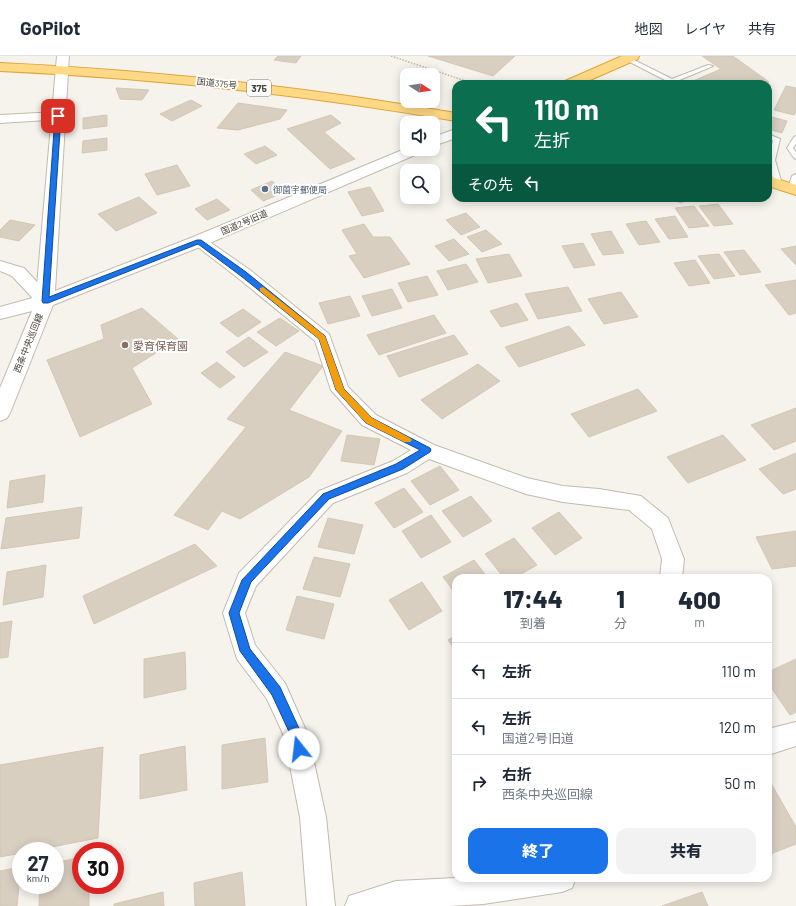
<!DOCTYPE html>
<html lang="ja">
<meta charset="utf-8">
<style>
body{margin:0;font-family:Barlow,"Noto Sans JP",sans-serif;background:#f2f2f3;color:#1f2937;height:100vh;display:flex;flex-direction:column;font-size:15px;white-space:nowrap}
*{box-sizing:border-box;margin:0}
p{font-size:13px;color:#747a83}
.icon{flex:none;width:22px;height:22px;fill:none;stroke:currentColor;stroke-width:2;stroke-linecap:round;stroke-linejoin:round}
.map{position:relative;flex:1;overflow:hidden}
.drawer{position:absolute;left:452px;top:518px;width:320px;height:308px;display:flex;flex-direction:column;background:#fff;border-radius:12px;box-shadow:0 2px 10px #0003}
.drawer>*{flex:none}
.banner{position:absolute;left:452px;top:24px;width:320px;height:122px;border-radius:12px;box-shadow:0 2px 10px #0003;background:#0b6e4f;color:#fff;overflow:hidden}
.needle{width:26px;rotate:102deg}
.tools{position:absolute;left:400px;top:12px;display:grid;gap:8px}
.tools a{display:grid;place-items:center;width:40px;height:40px;border-radius:8px;background:#fff;box-shadow:0 2px 10px #0003;font-size:20px}
.speed{position:absolute;left:12px;top:786px;display:flex;gap:8px;font-size:20px;font-weight:700;text-align:center}
.speed>*{display:grid;place-content:center;width:52px;height:52px;border-radius:50%;background:#fff;box-shadow:0 2px 10px #0003;line-height:1}
.speed small{font-size:10px;font-weight:400}
.speed .limit{border:6px solid #d22;background:#fff;color:#111}
.pin{position:absolute;display:grid;place-items:center;width:34px;height:34px;color:#fff;margin:-17px;border-radius:8px;box-shadow:0 2px 6px #0006}
.me{position:absolute;width:44px;margin:-22px;rotate:344deg;stroke-linejoin:round;filter:drop-shadow(0 0 3px #0008)}
.turn{display:flex;align-items:center;gap:14px;height:84px;padding:0 16px;font-size:18px}
.turn .icon{width:52px;height:52px;stroke-width:2.5}
.turn b{display:block;font-size:28px;line-height:34px}
.then{display:flex;align-items:center;height:38px;padding:0 16px;background:#0003;gap:8px;font-size:15px}
.eta{display:flex;justify-content:space-evenly;align-items:center;height:68px;text-align:center}
.eta b{font-size:24px;font-weight:800;line-height:28px}
.button{display:flex;gap:8px;margin-top:auto;padding:8px 16px}
.button a{flex:1;height:46px;border-radius:12px;background:#1a73e8;color:#fff;font-size:16px;font-weight:800;line-height:46px;text-align:center}
.button a+a{background:#f2f2f3;color:#1f2937}
ul{padding:0;list-style:none}
li{display:flex;align-items:center;gap:12px;height:56px;padding:0 16px;border-top:1px solid #e0e1e3}
li div{flex:1}
li b{display:block;font-size:15px}
li em{font-style:normal}
header{display:flex;align-items:center;gap:24px;box-sizing:border-box;height:56px;padding:0 20px;background:#fff;border-bottom:1px solid #e0e1e3}
header strong{font-size:19px}
nav{display:flex;gap:22px;margin-inline-start:auto;font-size:14px}
.map>svg:first-child{display:block}
</style>
<header>
<strong>GoPilot</strong>
<nav><a>地図</a><a>レイヤ</a><a>共有</a></nav>
</header>
<div class="map">
<svg width="796" height="850" viewBox="0 0 796 850">
<rect width="100%" height="100%" fill="#f6f3ec"/>
<path fill="#d8cfc1" stroke="#d3c7b4" d="M278,0H301L296,7L274,4Z
M428,0H515L493,20Z
M702,0H733L769,26L761,28H686L721,13Z
M786,30L796,32V55L794,59L774,54Z
M116,32L149,34L142,44L120,43Z
M191,44L202,50L172,65L160,58Z
M238,47L287,54L280,63L238,74L217,72Z
M107,59V70L83,73V62Z
M331,59L341,67L324,76L355,103L330,113L287,73Z
M768,60L787,65L782,77L768,73Z
M107,82V94L82,97L83,85Z
M265,90L277,99L256,108L244,98Z
M177,109L190,130L157,139L145,118Z
M272,125L285,136L263,145L251,134Z
M370,131L384,155L362,160L348,136Z
M139,141L157,157L116,175L98,158Z
M664,142H684L682,147Z
M217,143L230,154L207,164L195,153Z
M718,148L733,168L714,170L699,150Z
M694,150L709,170L689,172L675,152Z
M466,157L480,171L461,179L446,164Z
M675,160L688,181L669,183L655,163Z
M10,164L35,169L19,185L0,181V174Z
M646,165L660,186L639,189L626,168Z
M364,168L373,181H390L410,208L364,222L349,200L357,198L342,174Z
M486,174L502,188L482,196L467,181Z
M611,175L624,197L603,199L591,178Z
M454,183L469,198L449,205L435,190Z
M583,187L595,209L574,212L562,190Z
M796,190V209L781,193Z
M744,194L761,216L740,219L724,196Z
M509,198L522,220L488,227L476,203Z
M719,198L735,220L714,223L698,200Z
M695,204L710,227L689,230L674,207Z
M466,208L478,226L448,234L437,215Z
M427,220L438,239L408,246L398,227Z
M796,224V257L789,259L765,229Z
M568,231L582,255L538,263L525,238Z
M392,233L402,252L372,260L362,240Z
M621,236L638,261L604,268L588,243Z
M350,240L360,260L328,268L319,247Z
M517,247L528,264L501,271L490,255Z
M142,252L178,283L132,312L152,348L80,381L47,304L104,283L101,269Z
M243,253L261,266L238,281L220,267Z
M434,259L446,277L379,299L367,279Z
M280,262L299,275L276,290L257,276Z
M569,270L585,289L519,311L505,291Z
M454,279L468,298L399,321L387,300Z
M249,281L268,296L244,311L226,296Z
M285,296L323,310L289,354L342,375L309,421L240,463L222,455L208,474L174,459L246,371L227,363Z
M217,306L235,321L220,332L201,317Z
M478,308L500,325L442,363L421,344Z
M638,333L657,355L589,381L571,358Z
M796,352V385L774,394L751,369Z
M347,379L380,383L374,409L341,405Z
M723,379L746,404L688,427L667,401Z
M796,397V433L783,438L759,413Z
M440,410L459,434L430,449L411,425Z
M45,419L43,446L7,452L10,425Z
M404,432L423,456L394,472L375,447Z
M471,440L492,465L463,481L442,455Z
M82,451L79,482L1,493L6,462Z
M559,456L582,482L555,499L532,472Z
M431,459L451,486L421,502L402,475Z
M328,462L363,469L354,498L318,491Z
M796,475V510L772,513L756,481Z
M514,482L537,509L514,522H504L485,498Z
M195,488L217,510L94,568L83,540Z
M314,501L350,508L340,541L303,533Z
M474,504L488,522H456V538L443,521Z
M46,509L43,541L3,549L7,516Z
M422,526L442,555L409,574L389,544Z
M297,540L334,548L324,583L286,574Z
M12,565L8,601L0,602V567Z
M456,579V595L448,584Z
M185,596L186,633L144,642V603Z
M796,603V656L790,659L768,627V616Z
M265,682L268,726L222,733V689Z
M185,690L187,734L140,743V699Z
M103,691L98,782L31,795H21V797L0,801V709Z
M768,722L796,771V788L768,799Z
M81,801V829H89V850H39L40,829H55V807Z
M21,811L17,850H0V815Z
M242,816L245,850H195L194,827Z
M163,836L164,850H114V848Z
M702,836L708,850H662Z"/>
<g fill="none" stroke-linecap="round" stroke-linejoin="round">
<g stroke="#c2bbae" stroke-width="2">
<path id="service" d="M626,2H630L672,23L708,9L713,10L670,28H665V26L667,25L626,4Z
M768,78L780,83L775,104L782,128L778,130L774,128L769,104L773,84L768,82Z
M796,80V88L793,92L796,96V103L794,102L787,92L794,81Z
M796,118V132L792,134H789L788,132L792,120Z"/>
</g>
<g stroke="#c2bbae" stroke-width="2">
<path id="minor" d="M58,56L63,57L64,60L63,63L0,67V59Z
M199,180L204,182L250,214L329,278L348,331L376,359L434,389L527,422L563,430L599,433L641,440L668,462L684,503L682,522H660L662,503L652,473L629,454L563,446L526,438L429,403L407,417L333,447L256,530L245,557L255,589L285,627L308,679L326,761L335,850H307L300,761L284,680L267,643L237,603L223,557L239,517L319,435L393,405L411,394L362,369L331,334L315,285L238,222L194,188L191,185L194,182Z
M0,205L24,212L51,241L53,245L51,249L45,250L39,249L12,220L0,215Z
M796,666V690L768,699V673Z
M456,822H576L572,832L562,836L483,848L449,850H345L349,840L396,825Z"/>
</g>
<g stroke="#c2bbae" stroke-width="2">
<path id="tertiary" d="M57,0H69L55,235L193,181L407,92L424,93L422,96L205,189L53,249L10,357L7,362L0,365V332L32,255L0,263V251L36,241Z
M456,73V82L433,90V81Z"/>
</g>
<g stroke="#e0a43c" stroke-width="2">
<path id="trunk" d="M622,0H639L638,3L581,28H563L565,25Z
M0,7C153,14 305,31 456,57V65C305,39 153,22 0,15Z
M768,120L796,129V139L768,130Z"/>
</g>
<path stroke="#c4b79f" stroke-width="1.5" stroke-dasharray="1.5 1.5" stroke-linecap="butt" d="M391,0L475,28"/>
<use href="#service" fill="#fff" fill-rule="evenodd"/>
<use href="#minor" fill="#fff" fill-rule="evenodd"/>
<use href="#tertiary" fill="#fff" fill-rule="evenodd"/>
<use href="#trunk" fill="#ffd985" fill-rule="evenodd"/>
</g>
<path fill="#1a73e8" stroke="#114b97" d="M58,58L61,60L49,241L197,184H201L246,216L325,280L344,333L372,362L430,392L431,394L430,396L403,413L329,443L251,526L239,557L250,593L280,631L302,679L305,693L303,697L299,698L295,697L291,680L272,639L240,595L229,557L242,524L323,438L396,408L420,394L366,367L336,334L319,283L241,220L198,188L48,247H43L42,245L55,60Z"/>
<path fill="#f59e0b" d="M263,231L325,280L344,333L372,362L410,382L412,384L410,386H404L366,367L336,334L319,283L260,235V232Z"/>
<circle fill="#5c6f8a" stroke="#fff" stroke-width="1.5" cx="265" cy="133" r="4"/>
<circle fill="#8d6e63" stroke="#fff" stroke-width="1.5" cx="125" cy="289" r="4"/>
<g text-anchor="middle" dominant-baseline="central" stroke-width="4" stroke-linejoin="round" paint-order="stroke">
<g font-size="9" fill="#4b4439" stroke="#fff">
<text transform="translate(217 27) rotate(6)">国道375号</text>
<text transform="translate(244 166) rotate(-23)">国道2号旧道</text>
<text transform="translate(28 287) rotate(-68)">西条中央巡回線</text>
</g>
<g font-size="9" fill="#4e5e75" stroke="#fff" text-anchor="start">
<text x="273" y="133">御薗宇郵便局</text>
</g>
<rect fill="#fff" stroke="#817c74" stroke-width="1" x="247" y="24" width="24" height="16" rx="3"/>
<g font-size="10" font-weight="bold" fill="#4b4439">
<text x="259" y="32">375</text>
</g>
<g font-size="11" fill="#785e54" stroke="#fff" text-anchor="start">
<text x="133" y="289">愛育保育園</text>
</g>
</g>
</svg>
<div class="tools">
<a><svg class="needle" viewBox="-14 -14 28 28"><path d="M0-13l5 13h-10z" fill="#e53935"/><path d="M0 13l5-13h-10z" fill="#747a83"/></svg></a>
<a><svg class="icon" aria-label="sound" viewBox="0 0 24 24"><path d="M4 9h4l5-4v14l-5-4H4zM17 9q2 3 0 6"/></svg></a>
<a><svg class="icon" aria-label="search" viewBox="0 0 24 24"><circle cx="10" cy="10" r="6"/><path d="M15 15l6 6"/></svg></a>
</div>
<div class="speed"><div>27<small>km/h</small></div><div class="limit">30</div></div>
<div class="pin" style="left:58px;top:60px;background:#d93025"><svg class="icon" aria-label="arrive" viewBox="0 0 24 24"><path d="M6 21V4h12l-3 4 3 4H6"/></svg></div>
<svg class="me" style="left:299px;top:693px" viewBox="-20 -20 40 40"><circle r="19" fill="#fff"/><path d="M0-13L10 11 0 6-10 11z" fill="#1a73e8"/></svg>
<div class="banner">
<div class="turn"><svg class="icon" aria-label="left" viewBox="0 0 24 24"><path d="M17 20v-9H6M10 6l-5 5 5 5"/></svg><div><b>110 m</b>左折</div></div>
<div class="then">その先<svg class="icon" aria-label="left" viewBox="0 0 24 24"><path d="M17 20v-9H6M10 6l-5 5 5 5"/></svg></div>
</div>
<section class="drawer">
<div class="eta">
<div><b>17:44</b><p>到着</p></div>
<div><b>1</b><p>分</p></div>
<div><b>400</b><p>m</p></div>
</div>
<ul>
<li><svg class="icon" aria-label="left" viewBox="0 0 24 24"><path d="M17 20v-9H6M10 6l-5 5 5 5"/></svg><div><b>左折</b></div><em>110 m</em></li>
<li><svg class="icon" aria-label="left" viewBox="0 0 24 24"><path d="M17 20v-9H6M10 6l-5 5 5 5"/></svg><div><b>左折</b><p>国道2号旧道</p></div><em>120 m</em></li>
<li><svg class="icon" aria-label="right" viewBox="0 0 24 24"><path d="M7 20v-9h11M14 6l5 5-5 5"/></svg><div><b>右折</b><p>西条中央巡回線</p></div><em>50 m</em></li>
</ul>
<div class="button"><a>終了</a><a>共有</a></div>
</section>
</div>
